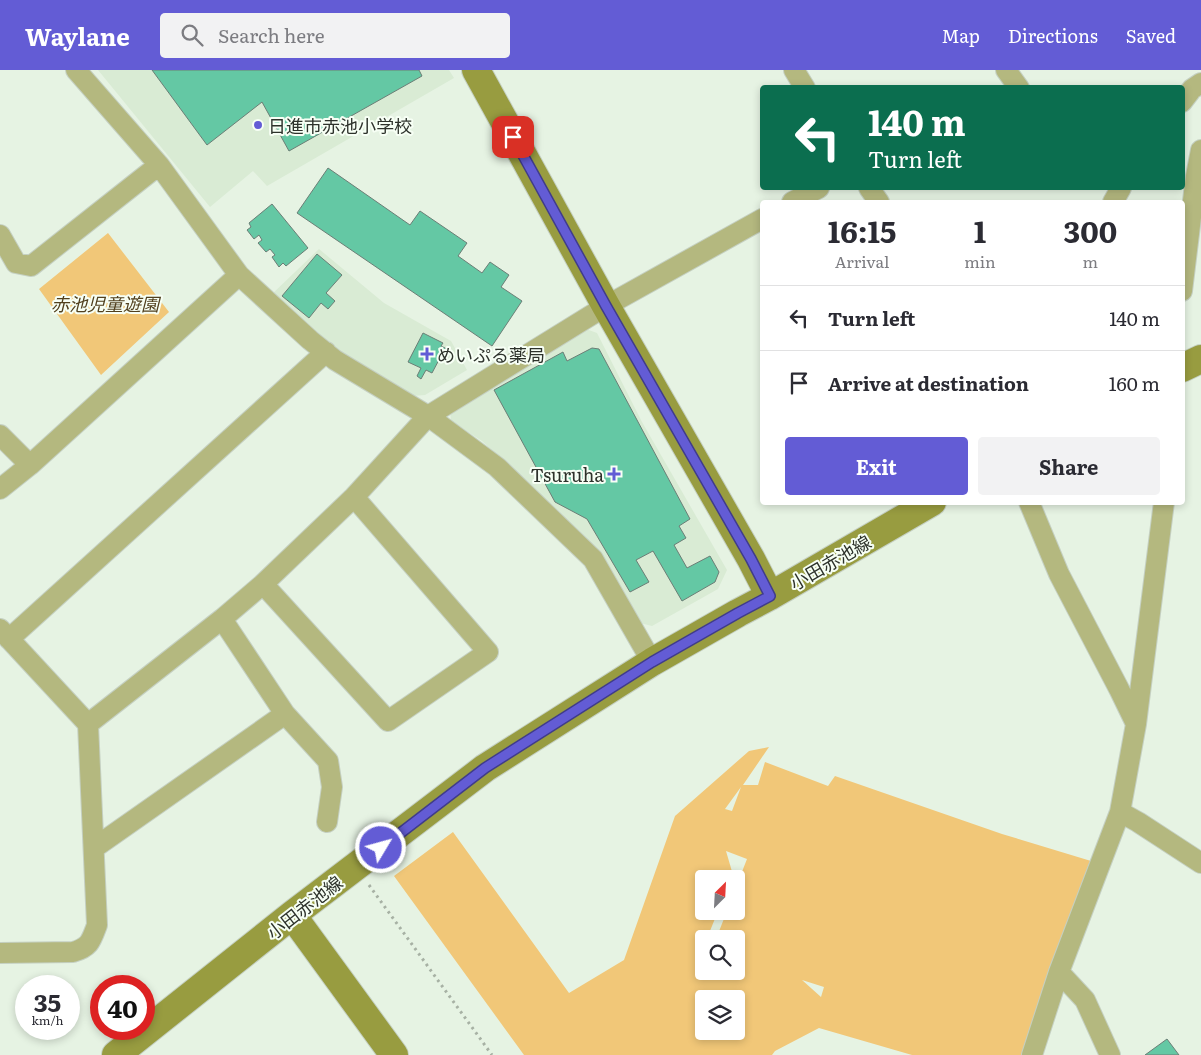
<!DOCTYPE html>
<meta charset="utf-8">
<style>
body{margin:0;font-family:Literata,"Noto Sans JP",serif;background:#f2f2f3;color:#2b2b33;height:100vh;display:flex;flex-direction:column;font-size:19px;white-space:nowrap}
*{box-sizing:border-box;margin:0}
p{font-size:16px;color:#7c7c81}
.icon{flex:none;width:28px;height:28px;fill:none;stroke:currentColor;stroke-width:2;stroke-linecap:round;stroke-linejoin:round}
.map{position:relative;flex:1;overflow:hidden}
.sheet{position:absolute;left:760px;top:130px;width:425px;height:305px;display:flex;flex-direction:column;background:#fff;border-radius:5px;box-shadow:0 2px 8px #0003}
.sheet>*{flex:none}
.banner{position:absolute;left:760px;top:15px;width:425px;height:105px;border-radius:5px;box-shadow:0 2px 8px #0003;background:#0b6e4f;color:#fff;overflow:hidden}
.needle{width:32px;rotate:24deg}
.buttons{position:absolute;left:695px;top:800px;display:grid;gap:10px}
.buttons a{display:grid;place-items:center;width:50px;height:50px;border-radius:5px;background:#fff;box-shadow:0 2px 8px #0003;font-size:25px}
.speed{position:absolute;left:15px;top:905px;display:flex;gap:10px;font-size:25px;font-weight:700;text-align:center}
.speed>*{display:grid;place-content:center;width:65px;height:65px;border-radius:50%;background:#fff;box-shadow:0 2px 8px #0003;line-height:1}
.speed small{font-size:12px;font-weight:400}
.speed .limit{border:8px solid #d22;background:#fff;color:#111}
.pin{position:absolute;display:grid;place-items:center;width:42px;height:42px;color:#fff;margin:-21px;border-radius:10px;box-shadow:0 2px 8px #0006}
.me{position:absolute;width:55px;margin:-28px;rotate:53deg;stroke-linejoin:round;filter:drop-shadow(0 0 4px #0008)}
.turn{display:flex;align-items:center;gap:18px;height:105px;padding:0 25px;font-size:22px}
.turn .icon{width:65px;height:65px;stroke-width:2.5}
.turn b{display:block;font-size:35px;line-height:42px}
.eta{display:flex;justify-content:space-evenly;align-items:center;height:85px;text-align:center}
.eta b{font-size:30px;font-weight:700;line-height:35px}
.cta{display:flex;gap:10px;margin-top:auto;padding:10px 25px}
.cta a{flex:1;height:58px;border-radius:5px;background:#635cd5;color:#fff;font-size:20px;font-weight:700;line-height:58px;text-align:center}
.cta a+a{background:#f2f2f3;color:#2b2b33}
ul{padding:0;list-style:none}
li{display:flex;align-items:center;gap:15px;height:65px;padding:0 25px;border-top:1px solid #e1e1e2}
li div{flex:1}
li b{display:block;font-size:19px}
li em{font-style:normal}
header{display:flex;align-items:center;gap:30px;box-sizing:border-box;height:70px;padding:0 25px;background:#635cd5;color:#fff}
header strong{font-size:24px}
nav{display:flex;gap:28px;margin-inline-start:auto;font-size:18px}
.search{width:350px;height:45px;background:#f2f2f3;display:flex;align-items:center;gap:12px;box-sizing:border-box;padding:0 18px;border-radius:5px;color:#7c7c81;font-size:19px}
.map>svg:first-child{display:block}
</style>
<header>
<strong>Waylane</strong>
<div class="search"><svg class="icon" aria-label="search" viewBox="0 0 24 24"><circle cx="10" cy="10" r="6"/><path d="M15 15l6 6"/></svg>Search here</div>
<nav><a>Map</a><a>Directions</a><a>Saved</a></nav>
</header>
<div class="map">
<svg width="1201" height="985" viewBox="0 0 1201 985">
<rect width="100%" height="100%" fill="#e6f3e3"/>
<path fill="#d9ebd4" d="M98,0H449L454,8L267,116L253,101L210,137Z
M319,179L384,233L451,271L467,300L425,325L412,326L335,281L270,226Z
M586,259L597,263L642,352L727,500L718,519L652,556L640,553L599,481L482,371L451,351L450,340Z"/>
<path fill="#f1c778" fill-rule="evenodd" d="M108,163L169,242L101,305L39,219Z
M769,677L743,715H758L765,692L828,716L835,706L1002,764L1091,791L1023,985H912L819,958L775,981L772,985H524L394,806L453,762L569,923L624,890L675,746L749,681ZM741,717L732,741L725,739ZM726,781L747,789L736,817V841H727L716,869H736V901H704V869H715L708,866L718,841H704V809H731L733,805ZM802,910L824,917L821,927ZM704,929H736V961H704Z"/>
<path fill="#64c8a4" stroke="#6b7e76" d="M152,0H419L422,6L289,81L262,32L207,75Z
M328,98L410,155L420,141L467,173L458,186L482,203L490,192L509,205L501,217L522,231L492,276L297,143Z
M272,134L308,178L286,196L283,193L279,197L272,187L275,185L270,179L266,182L258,173L262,170L259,165L254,169L247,160L251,157L249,153Z
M317,184L342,205L326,223L335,231L328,239L321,233L309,248L282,226Z
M423,263L443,273L441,276L449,280L444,288L441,286L432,303L426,300L421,309L417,306L421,298L408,292Z
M592,278L599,279L690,449L679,456L686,468L674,475L687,498L710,486L719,502L715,512L682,531L653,481L636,490L649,512L630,522L587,449L555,432L494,320L563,282L567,291Z
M1167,969L1179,985H1145Z"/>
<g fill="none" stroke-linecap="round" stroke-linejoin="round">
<g stroke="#c5d0c2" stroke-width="22">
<path id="street" d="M76,0L159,95L239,205L310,270L335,290L428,346L497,397L593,489L652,592
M794,0L805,18
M1006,0L1019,18
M1182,32L1192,19L1201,13
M869,118L879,132
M792,132L819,118
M1113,132L1121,118
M0,165L16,193L31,196L159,95
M1182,221L1196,106L1201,80
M0,365L30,395
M0,419L30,395L239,205
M1029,432L1059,504L1119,619L1136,654
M263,514L388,651L488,582L354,427
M222,549L285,644L328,691L332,717L327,752
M0,559L88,654L97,855C91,871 90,877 73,882L0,883
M9,569L326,282
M88,654L222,549L263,514L354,427L428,346L606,236L762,149
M1120,742L1138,752L1201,793
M94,778L285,644
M1059,902L1085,930L1110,985
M1032,985L1059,902L1120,742L1136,654L1164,432"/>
</g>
<g stroke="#c5d0c2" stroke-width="30">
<path id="secondary" d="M476,0L606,236L751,489L770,526
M1182,298L1201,289
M292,845L394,985
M116,985L292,845L485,698L652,592L738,543L770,526L932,432"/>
</g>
<path stroke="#a7b1a4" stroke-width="3" stroke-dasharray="2.5 4" stroke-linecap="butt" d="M369,815L492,985"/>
<use href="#street" stroke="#b4b87f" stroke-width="20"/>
<use href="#secondary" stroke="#989c40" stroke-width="28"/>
</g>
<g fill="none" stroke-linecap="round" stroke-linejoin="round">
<g stroke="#403c8a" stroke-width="12">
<path id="route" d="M381,778L485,698L652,592L738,543L770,526L751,489L606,236L513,67"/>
</g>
<use href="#route" stroke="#635cd5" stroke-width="9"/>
</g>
<g fill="#635cd5" stroke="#f7fff5" stroke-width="2">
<circle cx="258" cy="55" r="5"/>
<path d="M424.5 276.5h5v5h5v5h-5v5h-5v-5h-5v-5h5z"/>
<path d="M611.5 396.5h5v5h5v5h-5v5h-5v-5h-5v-5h5z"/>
</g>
<g text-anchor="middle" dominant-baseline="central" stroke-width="4" stroke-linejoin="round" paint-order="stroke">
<g font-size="18" fill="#2d322b" stroke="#f7fff5" text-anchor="start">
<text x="268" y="55">日進市赤池小学校</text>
<text x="437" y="284">めいぷる薬局</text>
<text x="604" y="404" text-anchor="end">Tsuruha</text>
</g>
<g font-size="18" font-style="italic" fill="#51401e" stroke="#f7fff5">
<text x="105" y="233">赤池児童遊園</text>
</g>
<g font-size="18" fill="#2d322b" stroke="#f7fff5">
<text transform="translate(830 492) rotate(-30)">小田赤池線</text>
<text transform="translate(304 837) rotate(-38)">小田赤池線</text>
</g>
</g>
</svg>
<div class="buttons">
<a><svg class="needle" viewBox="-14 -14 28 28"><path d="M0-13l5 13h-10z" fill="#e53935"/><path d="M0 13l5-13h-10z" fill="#7c7c81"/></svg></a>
<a><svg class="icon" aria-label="search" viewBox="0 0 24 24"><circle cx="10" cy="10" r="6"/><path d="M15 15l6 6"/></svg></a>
<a><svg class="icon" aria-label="layers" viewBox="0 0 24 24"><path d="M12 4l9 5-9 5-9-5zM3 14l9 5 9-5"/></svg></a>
</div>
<div class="speed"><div>35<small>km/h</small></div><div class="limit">40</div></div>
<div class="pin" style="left:513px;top:67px;background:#d93025"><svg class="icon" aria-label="arrive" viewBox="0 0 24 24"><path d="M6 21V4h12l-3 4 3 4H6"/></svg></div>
<svg class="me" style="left:381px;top:778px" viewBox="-20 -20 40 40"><circle r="17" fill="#635cd5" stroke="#fff" stroke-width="3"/><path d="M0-11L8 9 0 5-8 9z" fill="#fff"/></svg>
<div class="banner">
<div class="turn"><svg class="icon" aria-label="left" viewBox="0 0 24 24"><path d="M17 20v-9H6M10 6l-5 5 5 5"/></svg><div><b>140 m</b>Turn left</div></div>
</div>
<section class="sheet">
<div class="eta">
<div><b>16:15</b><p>Arrival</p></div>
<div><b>1</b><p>min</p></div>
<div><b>300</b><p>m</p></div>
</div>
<ul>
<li><svg class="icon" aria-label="left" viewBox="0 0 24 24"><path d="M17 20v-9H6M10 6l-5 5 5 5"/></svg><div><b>Turn left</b></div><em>140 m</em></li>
<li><svg class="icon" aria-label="arrive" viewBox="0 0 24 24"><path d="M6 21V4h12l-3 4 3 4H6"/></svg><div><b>Arrive at destination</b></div><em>160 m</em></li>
</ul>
<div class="cta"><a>Exit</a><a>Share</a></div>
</section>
</div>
